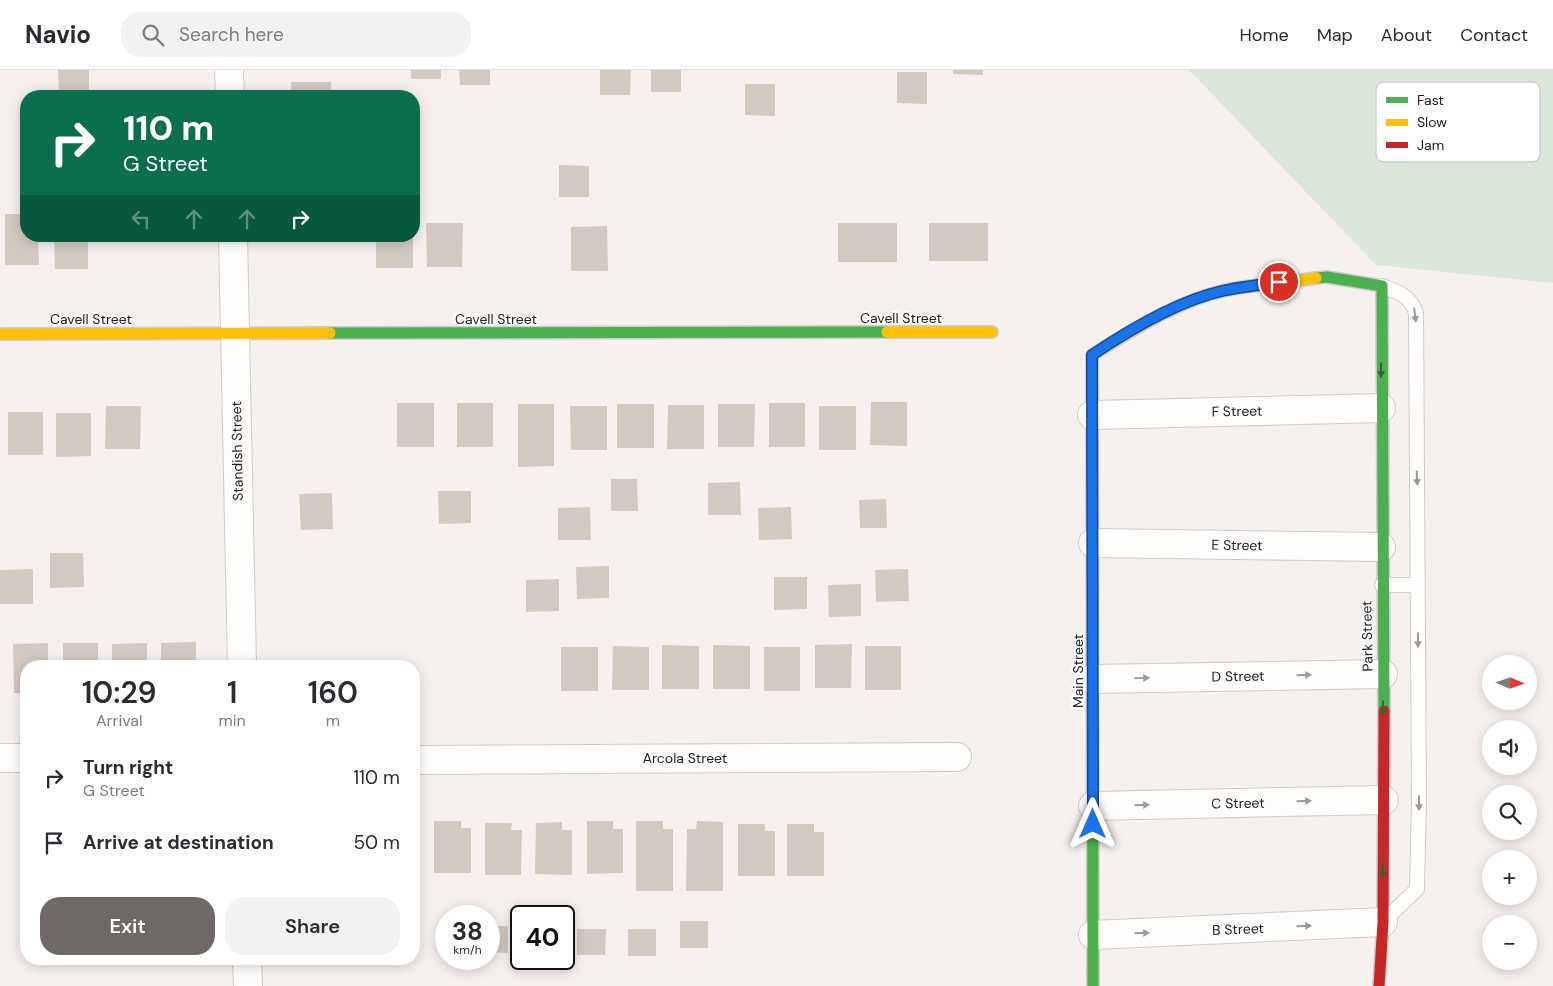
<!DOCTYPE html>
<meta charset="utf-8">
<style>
body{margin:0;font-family:"DM Sans",sans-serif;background:#f2f2f3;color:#2b2b33;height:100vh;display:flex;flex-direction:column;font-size:19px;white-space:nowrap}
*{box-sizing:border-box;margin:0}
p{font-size:16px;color:#7c7c81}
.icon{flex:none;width:28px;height:28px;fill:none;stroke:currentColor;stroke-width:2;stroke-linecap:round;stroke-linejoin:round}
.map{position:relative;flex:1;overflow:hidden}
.drawer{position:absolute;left:20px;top:590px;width:400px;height:305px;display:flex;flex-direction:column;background:#fff;border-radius:20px;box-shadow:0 2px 12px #0003}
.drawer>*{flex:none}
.top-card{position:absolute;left:20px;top:20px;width:400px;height:152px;border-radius:20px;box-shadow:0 2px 12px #0003;background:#0b6e4f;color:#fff;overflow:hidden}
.needle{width:32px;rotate:92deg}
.buttons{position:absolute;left:1482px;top:585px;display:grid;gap:10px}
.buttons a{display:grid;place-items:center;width:55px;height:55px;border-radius:50%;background:#fff;box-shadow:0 2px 12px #0003;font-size:25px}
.speed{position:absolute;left:435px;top:835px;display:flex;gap:10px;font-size:25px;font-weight:700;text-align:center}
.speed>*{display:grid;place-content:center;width:65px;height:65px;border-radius:50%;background:#fff;box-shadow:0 2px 12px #0003;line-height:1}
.speed small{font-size:12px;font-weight:400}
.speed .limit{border:2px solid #111;border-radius:8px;background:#fff;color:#111}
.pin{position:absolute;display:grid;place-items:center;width:42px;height:42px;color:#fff;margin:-21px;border:2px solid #fff;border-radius:50%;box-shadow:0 1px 5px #0007}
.me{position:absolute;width:55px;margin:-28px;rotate:0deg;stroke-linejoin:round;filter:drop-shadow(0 0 4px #0008)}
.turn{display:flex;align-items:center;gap:18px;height:105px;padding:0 20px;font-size:22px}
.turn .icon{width:65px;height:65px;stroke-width:2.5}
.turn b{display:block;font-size:35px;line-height:42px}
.lanes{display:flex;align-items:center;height:48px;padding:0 20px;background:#0003;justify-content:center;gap:25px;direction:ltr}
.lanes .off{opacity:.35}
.eta{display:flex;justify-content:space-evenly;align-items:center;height:85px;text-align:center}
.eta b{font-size:30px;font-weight:600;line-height:35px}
.primary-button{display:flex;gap:10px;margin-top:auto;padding:10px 20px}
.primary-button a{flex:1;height:58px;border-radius:20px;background:#6e6967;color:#fff;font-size:20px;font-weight:600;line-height:58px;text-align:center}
.primary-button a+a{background:#f2f2f3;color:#2b2b33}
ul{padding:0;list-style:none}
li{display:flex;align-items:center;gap:15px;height:65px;padding:0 20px}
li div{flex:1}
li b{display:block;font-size:19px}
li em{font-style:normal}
header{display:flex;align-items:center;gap:30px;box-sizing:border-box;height:70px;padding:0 25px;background:#fff;border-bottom:1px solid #e1e1e2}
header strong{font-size:24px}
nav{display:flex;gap:28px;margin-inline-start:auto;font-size:18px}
.search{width:350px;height:45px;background:#f2f2f3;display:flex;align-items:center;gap:12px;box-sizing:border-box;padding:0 18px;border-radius:20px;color:#7c7c81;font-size:19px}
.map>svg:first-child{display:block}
</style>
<header>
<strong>Navio</strong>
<div class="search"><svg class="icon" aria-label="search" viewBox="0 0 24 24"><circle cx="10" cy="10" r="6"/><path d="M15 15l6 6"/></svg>Search here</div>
<nav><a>Home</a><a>Map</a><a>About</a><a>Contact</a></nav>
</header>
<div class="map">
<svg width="1553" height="916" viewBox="0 0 1553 916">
<rect width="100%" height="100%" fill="#f6f0ee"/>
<path fill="#dce7dc" d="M1189,0H1553V213L1376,195Z"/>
<path fill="#d2cac1" d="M58,0H89V21H59Z
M411,0H441V9H411Z
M459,0H490V15H460Z
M600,0H631L630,25H600Z
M651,0H681V22H651Z
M953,0H983V5L953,4Z
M897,2H927V34L897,33Z
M291,12H331V26H291Z
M745,14H775V46L745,45Z
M559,95L589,96V127H559Z
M5,144H26V166H38L39,195H5Z
M426,153H463L462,197H427Z
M838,153H897V192H838Z
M929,153H988V191H929Z
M607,156L608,201H571V157Z
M54,166H88V199H55Z
M376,166H413V198H376Z
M871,332H907V376L870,375Z
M397,333H434V377H397Z
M457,333H493V377H457Z
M769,333H805V377H769Z
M518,334H554V396L518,397Z
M617,334H654V378H617Z
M718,334H755L754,377H718Z
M668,335H704V379H667Z
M106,336H141L140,379H105Z
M570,336H607V380H571Z
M819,336H856V380H819Z
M8,342H43V385H8Z
M56,343H91V386L56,387Z
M611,409H637L638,441H611Z
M740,412L741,445H708V413Z
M438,421H471V453L439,454Z
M332,423L333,459L301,460L299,424Z
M886,429L887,458H860L859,430Z
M590,437L591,470H558V438Z
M791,437L792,469L759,470L758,438Z
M50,483H83L84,517L50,518Z
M609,496V528L577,529L576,497Z
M33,499V534H0V500Z
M908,499L909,531L876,532L875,500Z
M774,507H807V539L774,540Z
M559,509V541L526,542V510Z
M861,514V546L829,547L828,515Z
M196,572V596H161V573Z
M48,573V596H26V623H14L13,574Z
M63,573H98V596H63Z
M147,573V596H112V574Z
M852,574L851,618H815V575Z
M662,575L699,576V619H662Z
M713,575L750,576V619H713Z
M613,576L649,577V620H612Z
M865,576H901V620H865Z
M561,577H598V621H561Z
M764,577H800V621H764Z
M434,751H461V758H471V803H434Z
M587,751H613V759H623V803L587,804Z
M636,751H663V759H673V821H636Z
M697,751L723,752V821H686L687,759H696Z
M562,752V760H572V805L535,804L536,753Z
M485,753H512L511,760H522L521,805H485Z
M738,754H765V761H775V806H738Z
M787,754H814V762H824V806H787Z
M680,851H708V878H680Z
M489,856H508V883L489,882Z
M577,859H606L605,885H577Z
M628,859H656V886H628Z"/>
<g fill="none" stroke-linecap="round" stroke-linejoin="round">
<g stroke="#cfcbca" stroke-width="16">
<path id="lane" d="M1382,216C1398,222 1411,226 1416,243L1419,729L1417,819L1384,851
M1382,515H1418"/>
</g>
<g stroke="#cfcbca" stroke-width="30">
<path id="street" d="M229,0L230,26
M233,166L242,596
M1092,345L1381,338
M1093,473L1381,477
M1093,609L1383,604
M0,688H26
M414,690L957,687
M1093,736L1384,730
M1093,865L1383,852
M247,889L248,916"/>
</g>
<g stroke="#cfcbca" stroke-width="14">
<path id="fast" d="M1316,208L1327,207L1382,216L1384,641
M330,263L887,262
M1092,313L1093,916"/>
</g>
<g stroke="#cfcbca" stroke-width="14">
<path id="slow" d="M887,262H992
M0,264L330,263
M1092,313V285C1132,261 1175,232 1222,221C1252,214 1285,213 1316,208"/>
</g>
<g stroke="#cfcbca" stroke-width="14">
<path id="jam" d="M1379,916L1383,852L1384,641"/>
</g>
<use href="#lane" stroke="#fefdfc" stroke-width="14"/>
<use href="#street" stroke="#fefdfc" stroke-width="28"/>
<use href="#fast" stroke="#4caf50" stroke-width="11"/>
<use href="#slow" stroke="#ffc107" stroke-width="11"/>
<use href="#jam" stroke="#c62828" stroke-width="11"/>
</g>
<defs><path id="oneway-solid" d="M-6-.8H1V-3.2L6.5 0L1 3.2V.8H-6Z" transform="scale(1.25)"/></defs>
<g fill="#9c9a99">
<use href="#oneway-solid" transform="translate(1415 245) rotate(83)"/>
<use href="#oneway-solid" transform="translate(1417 408) rotate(88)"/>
<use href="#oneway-solid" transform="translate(1418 570) rotate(90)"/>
<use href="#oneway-solid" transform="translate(1304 605) rotate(-1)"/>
<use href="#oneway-solid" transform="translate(1142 608) rotate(-1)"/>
<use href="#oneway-solid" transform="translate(1304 731) rotate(-1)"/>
<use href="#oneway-solid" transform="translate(1419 733) rotate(90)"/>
<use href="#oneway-solid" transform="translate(1142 735) rotate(-1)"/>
<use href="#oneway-solid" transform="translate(1304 856) rotate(-2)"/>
<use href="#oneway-solid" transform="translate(1142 863) rotate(-2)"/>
</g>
<g fill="#366035">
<use href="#oneway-solid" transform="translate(1381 300) rotate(90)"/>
<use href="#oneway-solid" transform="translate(1383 638) rotate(90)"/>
<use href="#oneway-solid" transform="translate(1383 800) rotate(90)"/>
</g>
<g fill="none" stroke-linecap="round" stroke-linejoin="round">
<g stroke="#114b97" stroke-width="12">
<path id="route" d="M1093,754L1092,285C1129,260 1178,231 1222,221C1240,217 1260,215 1279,212"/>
</g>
<use href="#route" stroke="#1a73e8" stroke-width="9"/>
</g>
<g text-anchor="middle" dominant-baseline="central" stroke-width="4" stroke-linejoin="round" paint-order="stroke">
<g font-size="14" fill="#24201f" stroke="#fff">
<text x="901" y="248">Cavell Street</text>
<text x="91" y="249">Cavell Street</text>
<text x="496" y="249">Cavell Street</text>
<text transform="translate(1237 341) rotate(-1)">F Street</text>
<text transform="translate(237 381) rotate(-91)">Standish Street</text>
<text transform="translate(1237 475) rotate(1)">E Street</text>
<text transform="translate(1367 566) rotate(-91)">Park Street</text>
<text transform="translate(1078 601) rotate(-90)">Main Street</text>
<text transform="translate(1238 606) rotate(-1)">D Street</text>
<text x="685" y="688">Arcola Street</text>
<text transform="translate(1238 733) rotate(-1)">C Street</text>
<text transform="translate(1238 859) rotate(-2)">B Street</text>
</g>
</g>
<rect x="1376" y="12" width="164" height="80" rx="8" fill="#fff" stroke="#bdbcbc" stroke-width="1"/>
<rect x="1386" y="27" width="22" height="6" fill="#4caf50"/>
<rect x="1386" y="49" width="22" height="7" fill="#ffc107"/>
<rect x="1386" y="72" width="22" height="6" fill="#c62828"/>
<g font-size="14" fill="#24201f">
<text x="1417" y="35">Fast</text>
<text x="1417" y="57">Slow</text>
<text x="1417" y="80">Jam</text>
</g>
</svg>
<div class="buttons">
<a><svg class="needle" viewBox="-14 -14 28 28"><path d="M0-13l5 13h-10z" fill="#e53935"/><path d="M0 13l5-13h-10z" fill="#7c7c81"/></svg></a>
<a><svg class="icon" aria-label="sound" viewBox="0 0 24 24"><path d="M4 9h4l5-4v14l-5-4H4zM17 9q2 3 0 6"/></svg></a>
<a><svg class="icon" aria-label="search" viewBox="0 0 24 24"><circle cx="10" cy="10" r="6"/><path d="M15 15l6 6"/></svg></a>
<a>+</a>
<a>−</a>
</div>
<div class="speed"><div>38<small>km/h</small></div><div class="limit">40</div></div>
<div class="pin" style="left:1279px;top:212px;background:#d93025"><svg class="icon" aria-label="arrive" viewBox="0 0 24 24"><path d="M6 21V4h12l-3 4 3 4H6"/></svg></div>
<svg class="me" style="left:1093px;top:754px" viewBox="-20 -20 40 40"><path d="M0-17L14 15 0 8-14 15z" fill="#1a73e8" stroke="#fff" stroke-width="4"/></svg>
<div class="top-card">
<div class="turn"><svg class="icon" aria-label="right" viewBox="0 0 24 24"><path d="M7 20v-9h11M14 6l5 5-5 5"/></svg><div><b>110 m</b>G Street</div></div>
<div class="lanes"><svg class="icon off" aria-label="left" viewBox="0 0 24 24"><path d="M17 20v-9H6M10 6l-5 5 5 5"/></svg><svg class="icon off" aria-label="ahead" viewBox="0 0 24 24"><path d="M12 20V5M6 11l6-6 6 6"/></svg><svg class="icon off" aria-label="ahead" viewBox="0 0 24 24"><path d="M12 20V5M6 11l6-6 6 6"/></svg><svg class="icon" aria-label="right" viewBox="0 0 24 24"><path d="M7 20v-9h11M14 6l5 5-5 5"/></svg></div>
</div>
<section class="drawer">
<div class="eta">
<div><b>10:29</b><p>Arrival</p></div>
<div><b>1</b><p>min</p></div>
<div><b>160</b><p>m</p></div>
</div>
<ul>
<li><svg class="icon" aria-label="right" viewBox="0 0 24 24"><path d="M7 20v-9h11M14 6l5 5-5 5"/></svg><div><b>Turn right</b><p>G Street</p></div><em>110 m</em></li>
<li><svg class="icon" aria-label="arrive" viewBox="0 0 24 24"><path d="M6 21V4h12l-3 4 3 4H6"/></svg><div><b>Arrive at destination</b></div><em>50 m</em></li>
</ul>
<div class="primary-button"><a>Exit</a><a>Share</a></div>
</section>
</div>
